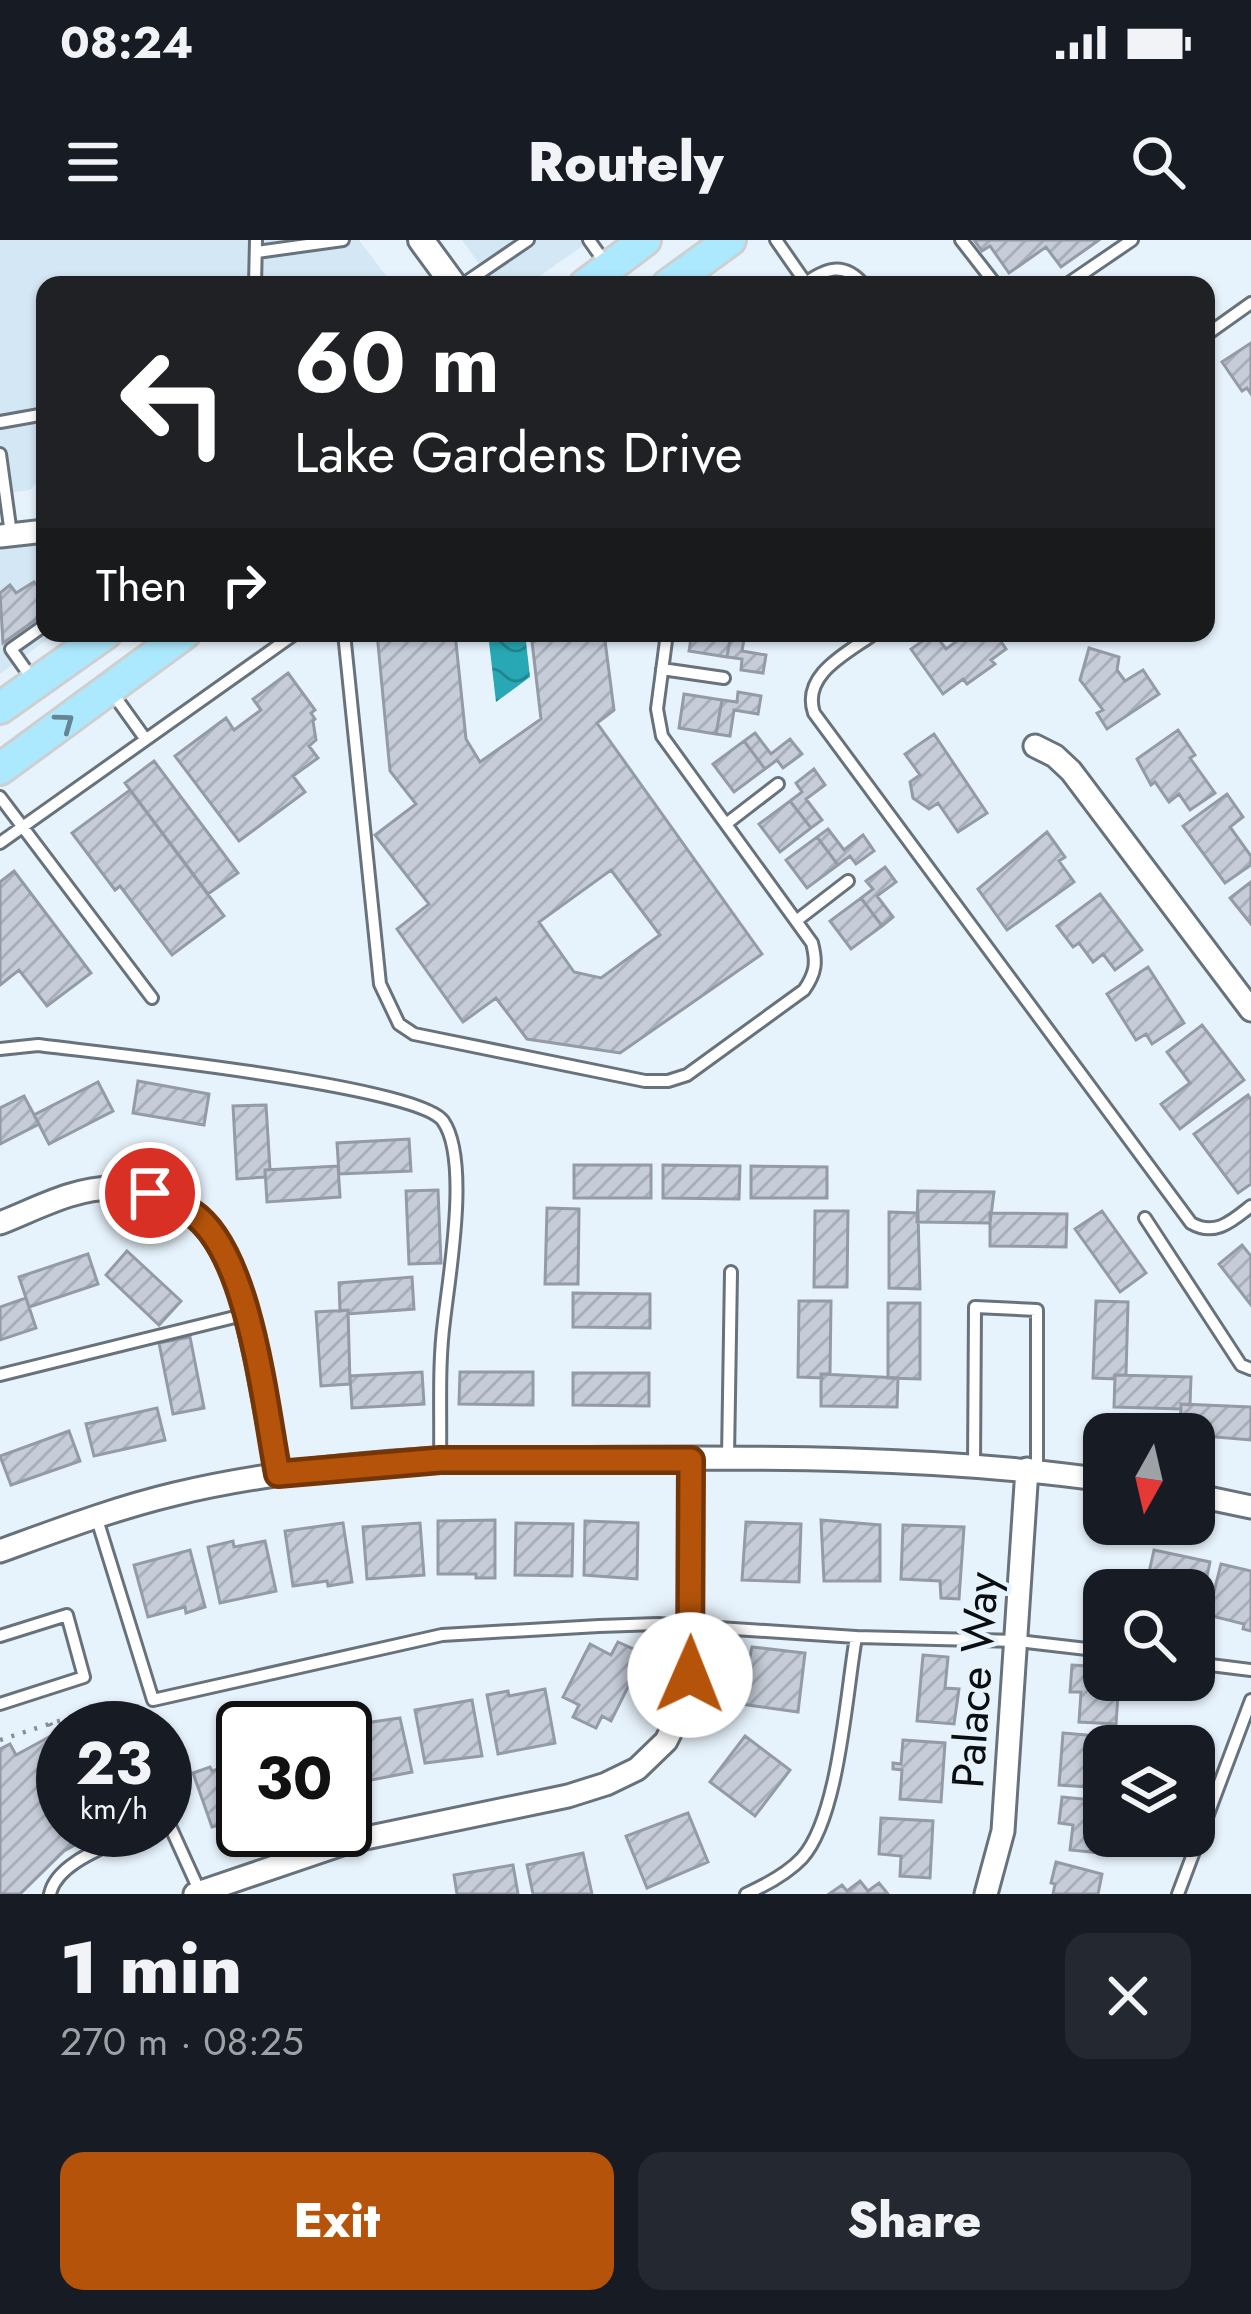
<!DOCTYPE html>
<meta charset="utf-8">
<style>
body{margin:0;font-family:Jost,sans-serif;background:#242831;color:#f1f3f6;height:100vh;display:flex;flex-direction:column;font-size:45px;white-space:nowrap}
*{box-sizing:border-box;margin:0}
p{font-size:39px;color:#9ea1a6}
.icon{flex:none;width:66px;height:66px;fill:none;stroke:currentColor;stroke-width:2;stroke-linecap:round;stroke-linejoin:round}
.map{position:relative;height:1654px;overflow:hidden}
.sheet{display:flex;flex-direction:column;background:#171b24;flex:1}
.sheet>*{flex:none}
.hud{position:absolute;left:36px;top:36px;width:1179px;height:366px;border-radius:24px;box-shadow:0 3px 9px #0004;background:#202124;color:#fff;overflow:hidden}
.needle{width:78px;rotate:188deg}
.fabs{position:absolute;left:1083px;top:1173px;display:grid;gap:24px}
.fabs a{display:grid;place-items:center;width:132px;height:132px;border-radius:24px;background:#171b24;box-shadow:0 3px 9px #0004;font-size:60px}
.speed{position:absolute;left:36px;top:1461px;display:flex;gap:24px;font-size:60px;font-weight:700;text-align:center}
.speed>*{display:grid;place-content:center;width:156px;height:156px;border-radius:50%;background:#171b24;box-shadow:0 3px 9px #0004;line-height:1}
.speed small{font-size:30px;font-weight:400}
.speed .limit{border:6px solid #111;border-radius:18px;background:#fff;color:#111}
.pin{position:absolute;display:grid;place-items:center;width:102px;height:102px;color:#fff;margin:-51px;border:6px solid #fff;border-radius:50%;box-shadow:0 3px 12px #0007}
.me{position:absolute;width:132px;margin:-66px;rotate:1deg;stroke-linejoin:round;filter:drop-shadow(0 0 9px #0008)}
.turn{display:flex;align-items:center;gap:42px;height:252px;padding:0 60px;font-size:54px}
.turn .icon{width:156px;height:156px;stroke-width:2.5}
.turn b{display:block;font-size:84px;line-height:102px}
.then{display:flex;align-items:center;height:114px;padding:0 60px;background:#0003;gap:24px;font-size:45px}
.round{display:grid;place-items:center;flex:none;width:126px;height:126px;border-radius:24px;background:#242831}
.overview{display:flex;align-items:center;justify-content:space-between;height:204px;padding:0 60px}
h1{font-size:72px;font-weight:800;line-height:90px}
.cta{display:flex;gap:24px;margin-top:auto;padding:24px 60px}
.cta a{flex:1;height:138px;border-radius:24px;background:#b45309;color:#fff;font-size:48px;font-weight:800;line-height:138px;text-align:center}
.cta a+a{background:#242831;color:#f1f3f6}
.status{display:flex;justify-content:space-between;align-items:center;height:84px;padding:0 60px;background:#171b24;direction:ltr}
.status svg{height:33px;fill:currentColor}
header{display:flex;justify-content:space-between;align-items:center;height:156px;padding:0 60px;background:#171b24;font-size:54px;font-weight:800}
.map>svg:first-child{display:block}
</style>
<div class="status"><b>08:24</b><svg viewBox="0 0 49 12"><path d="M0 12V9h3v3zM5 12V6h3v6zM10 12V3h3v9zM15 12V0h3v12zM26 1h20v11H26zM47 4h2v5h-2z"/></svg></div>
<header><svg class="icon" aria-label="menu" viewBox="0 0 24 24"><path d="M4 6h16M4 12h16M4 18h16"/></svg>Routely<svg class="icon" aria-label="search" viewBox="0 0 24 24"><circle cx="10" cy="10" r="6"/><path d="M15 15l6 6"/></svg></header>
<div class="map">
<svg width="1251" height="1654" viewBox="0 0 1251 1654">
<defs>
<pattern id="water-waves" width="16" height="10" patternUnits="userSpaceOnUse" patternTransform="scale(3)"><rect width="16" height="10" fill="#27a8b4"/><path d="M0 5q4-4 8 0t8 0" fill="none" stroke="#208791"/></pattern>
<pattern id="building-hatch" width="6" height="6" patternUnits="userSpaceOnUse" patternTransform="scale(3)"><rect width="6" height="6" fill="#c6cdd9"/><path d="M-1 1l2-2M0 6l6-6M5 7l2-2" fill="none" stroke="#a9afb9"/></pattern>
</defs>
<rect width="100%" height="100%" fill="#e7f3fc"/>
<path fill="#d4e7f4" d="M0,0H359L393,45H45V233L30,250L0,254Z
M462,0H591L527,45H494Z
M45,297V393H56L0,434V302Z"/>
<path fill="url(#water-waves)" d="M488,393H525L530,437L496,462Z"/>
<path fill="url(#building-hatch)" stroke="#949ba6" stroke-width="3" fill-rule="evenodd" d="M974,0H1099L1061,27L1046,7L1009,33L990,6L982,11Z
M1251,103V154L1247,148L1242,151L1222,122Z
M34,342L45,353V373L3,403L0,353L10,345L16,353Z
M377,393H455L466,499L480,522L541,479L531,393H604L614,470L597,483L762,714L620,813L527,799L496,758L463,782L397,689L429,664L375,595L416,564L390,531ZM611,630L660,695L601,738L574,732L539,682Z
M692,393H731L727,417L689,411Z
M731,393H745L742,411L766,415L763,433L741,430L742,419L727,417Z
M934,393L946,409L964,396L961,393H995L1006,409L991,420L995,424L967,444L963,439L943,454L911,409Z
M1089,408L1119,417L1117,430L1125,441L1143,430L1159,454L1107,489L1097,473L1103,470L1080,440Z
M288,433L315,470L311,473L315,479L313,481L316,500L309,506L318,518L293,536L305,552L239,601L175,516L226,478L234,490L261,470L253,459Z
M738,452L761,456L758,474L734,470L730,496L716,494L722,460L737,462Z
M684,454L722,460L716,494L679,488Z
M1178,490L1195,515L1190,518L1215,553L1190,570L1179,554L1169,562L1155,542L1151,545L1137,519Z
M755,493L771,514L790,499L802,514L783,528L777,520L765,529L744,501Z
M934,494L987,573L958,592L938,563L929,569L913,558L910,542L920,535L905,514Z
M744,501L765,529L734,552L713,524Z
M154,521L238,633L208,654L125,543Z
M814,529L825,545L806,559L822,580L811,588L790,561L802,552L796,543Z
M130,550L224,676L172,715L120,646L115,650L72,593Z
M1227,554L1243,577L1230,587L1251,616V625L1225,643L1183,586Z
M790,561L811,588L780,612L759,584Z
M828,589L844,610L863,595L874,611L856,624L850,616L838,625L817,597Z
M1047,592L1065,617L1059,621L1074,642L1007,690L978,649Z
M817,597L838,625L807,648L786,620Z
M885,627L896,642L877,656L893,677L882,686L861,658L873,649L866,641Z
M14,631L91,733L47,766L19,730L0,745V642Z
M1251,642V684L1230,658Z
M1100,654L1142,710L1115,730L1103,714L1093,722L1079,703L1073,707L1057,686Z
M861,658L882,686L851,709L830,681Z
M1148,727L1184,783L1152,804L1146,794L1136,800L1107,754Z
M1202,785L1244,840L1180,889L1161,864L1190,843L1167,812Z
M138,841L209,854L204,885L133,873Z
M98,842L113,871L49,904L34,875Z
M1248,855L1251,860V944L1238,953L1194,894Z
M24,856L39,884L0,904V868Z
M266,865L270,930H265V937L237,939L233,866Z
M409,899L411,931L339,934L337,903Z
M574,925H651V958H574Z
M663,925L740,926L739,959L663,958Z
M338,926L340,957L267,962L265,930Z
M751,926L827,927V958H751Z
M438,950L441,1023L409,1024L406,951Z
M918,951L994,952L990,983L917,982Z
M547,968L579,969L578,1044H545Z
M815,971H848L847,1047H814Z
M1102,971L1146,1033L1120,1052L1075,989Z
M889,972L918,973L920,1049L889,1048Z
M990,973L1067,974L1066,1007L990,1006Z
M1242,1005L1251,1016V1065L1219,1024Z
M127,1011L181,1061L159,1085L106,1035Z
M88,1014L98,1044L29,1067L19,1037Z
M412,1037L414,1069L348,1074V1070L340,1071L339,1043Z
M573,1053L650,1054V1088L573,1087Z
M26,1058L36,1088L0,1100V1067Z
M799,1061H831L830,1134H821L822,1138L798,1137Z
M1096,1061L1128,1062L1126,1135H1115V1139L1093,1138Z
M888,1063H920V1139L888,1138Z
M348,1070L350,1144L321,1146L316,1072Z
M190,1097L204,1168L173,1174L159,1103Z
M422,1132L424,1164L352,1168L350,1136Z
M460,1132H533V1165L459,1164Z
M573,1133H649V1166L573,1165Z
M821,1134L898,1138L897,1167L821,1166Z
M1115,1135L1191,1137L1190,1165L1181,1164V1169L1114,1167Z
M1181,1164L1251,1167V1200L1180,1194Z
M157,1168L165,1200L94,1216L86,1184Z
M69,1191L80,1221L11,1245L0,1216Z
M495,1280V1338H476V1334H438V1281Z
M821,1280L880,1285V1341H824Z
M585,1281L638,1283L637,1339L584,1335Z
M746,1282L801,1284L799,1342L742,1340Z
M343,1283L352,1342L328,1346L327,1341L293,1346L285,1291Z
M420,1283L424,1335L367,1339L363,1287Z
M516,1283L573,1284L572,1336L515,1335Z
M903,1285L964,1287L959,1359L941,1358L940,1341L901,1339Z
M233,1301L234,1307L265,1301L276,1351L220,1363L208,1307Z
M190,1310L205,1367L186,1373L185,1367L148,1377L134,1325Z
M1154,1310L1210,1322L1198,1379L1194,1378V1350H1145Z
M1221,1324L1251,1331V1391L1243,1389L1244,1384L1208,1375Z
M618,1402L640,1412L632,1429L636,1431L611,1481L602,1476L596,1488L573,1477L579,1465L563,1457L590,1404L611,1415Z
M752,1407L805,1413L798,1472L740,1464Z
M923,1415L948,1417L945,1448L959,1449L954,1484L917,1481Z
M1072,1425L1104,1427V1440H1119L1116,1484L1079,1482L1081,1452H1070Z
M545,1449L555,1503L498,1514L487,1455L508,1451L509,1456Z
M472,1460L482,1516L425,1523L415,1470Z
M400,1478L412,1532L356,1543L344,1486Z
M1063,1493L1110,1497L1109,1506H1104V1548L1059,1545Z
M745,1496L790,1530L755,1576L710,1542Z
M49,1497L63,1523V1590H102L64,1611L20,1654H0V1509L10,1504L16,1515Z
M903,1500L945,1503L941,1562L900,1559L902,1530L893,1529V1523L901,1524Z
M243,1521V1579L212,1587L193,1533L210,1527L212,1531Z
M1062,1557L1104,1561V1596H1113L1111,1614L1070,1610L1073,1585L1059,1583Z
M688,1573L708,1622L647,1648L626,1596Z
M881,1578L933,1581L930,1638L900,1636L901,1616L879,1614Z
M583,1613L592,1654H533L527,1625Z
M1056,1622L1102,1634L1098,1654H1053L1055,1644L1051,1643Z
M513,1625L518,1654H457L454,1635Z
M860,1641L868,1651L879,1643L888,1654H829L842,1645L847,1651Z"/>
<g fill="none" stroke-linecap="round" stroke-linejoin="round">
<g stroke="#68727b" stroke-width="16">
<path id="service" d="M589,0L606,24
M776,0L806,43
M961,0L996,45
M257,12L343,0
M255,45L256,0
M462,45L528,0
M803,45C825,28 844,21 864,45
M1066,45L1132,0
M1206,95L1251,63
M0,182L45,174
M0,214L11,294
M344,393L380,744L399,784L414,794L645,841H668L687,835L804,750C816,733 817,722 812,703L662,496L657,469L667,393
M875,393C848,413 801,434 814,473L1191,983C1215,997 1232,981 1251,966
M662,429L724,438
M33,440L11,409L45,385
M111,451L144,497
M0,557L152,758
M726,584L778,544
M0,603L296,393
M796,681L848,641
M0,809L38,805C99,813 417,845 443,881C470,919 449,1036 444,1081C438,1126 441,1174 440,1219
M1145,978L1241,1125L1251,1129
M0,1135L247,1074
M728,1217L731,1032
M974,1225L975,1067L1037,1070V1230
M96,1276L153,1460L442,1395L599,1386L658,1384L856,1397L1018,1401L1104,1411
M0,1396L67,1375L84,1437L0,1464
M1194,1423L1251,1430
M165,1575L200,1652
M50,1654C57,1621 112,1605 140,1590
M746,1654C766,1645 787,1634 802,1618C839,1577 846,1454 856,1397
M1178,1654L1251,1460"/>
</g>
<g stroke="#68727b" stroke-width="27">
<path id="minor" d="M0,296L45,291
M1035,506L1055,516L1071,531L1251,770
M0,983C36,969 75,947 115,948C219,949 240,1041 257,1124C264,1161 271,1197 278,1234
M1194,1255L1251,1267
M0,1311C58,1290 116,1268 175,1254C262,1233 351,1224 440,1219C660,1220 886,1209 1104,1240
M195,1654L351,1601L568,1556L606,1544L637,1529L666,1501L684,1465L690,1434L691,1220
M986,1654L1003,1591L1027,1229"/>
</g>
<g stroke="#68727b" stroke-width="30">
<path id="tertiary" d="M421,0L454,45"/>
</g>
<g stroke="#cecfcf" stroke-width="36">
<path id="primary" d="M585,45L645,0
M668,45L730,0
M0,468L106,393
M0,529L185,393"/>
</g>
<path stroke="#868f95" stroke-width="4.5" stroke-dasharray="3 9" stroke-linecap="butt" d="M50,1483L63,1511
M0,1500L105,1466"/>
<use href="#service" stroke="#fff" stroke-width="10"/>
<use href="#minor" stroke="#fff" stroke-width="21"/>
<use href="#tertiary" stroke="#fff" stroke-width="24"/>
<use href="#primary" stroke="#ade9fe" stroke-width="30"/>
</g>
<defs><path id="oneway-chevron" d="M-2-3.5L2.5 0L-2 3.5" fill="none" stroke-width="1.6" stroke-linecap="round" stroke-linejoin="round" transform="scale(3)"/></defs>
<use stroke="#648693" href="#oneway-chevron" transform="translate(65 482) rotate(-36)"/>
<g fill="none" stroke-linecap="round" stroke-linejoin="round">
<g stroke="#753606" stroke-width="30">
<path id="route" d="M150,953C164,959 180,964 192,973C250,1012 265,1167 278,1234L440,1220H691L690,1435"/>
</g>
<use href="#route" stroke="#b45309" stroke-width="21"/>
</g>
<g text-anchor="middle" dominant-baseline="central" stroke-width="9" stroke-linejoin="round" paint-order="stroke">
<g font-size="45" fill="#0a0e11" stroke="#e7f3fc">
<text transform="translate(975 1440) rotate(-86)">Palace Way</text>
</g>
</g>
</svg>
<div class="fabs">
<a><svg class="needle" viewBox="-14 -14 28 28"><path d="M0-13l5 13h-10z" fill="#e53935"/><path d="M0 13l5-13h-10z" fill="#9ea1a6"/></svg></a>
<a><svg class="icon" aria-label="search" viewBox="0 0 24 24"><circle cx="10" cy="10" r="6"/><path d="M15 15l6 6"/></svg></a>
<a><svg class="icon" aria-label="layers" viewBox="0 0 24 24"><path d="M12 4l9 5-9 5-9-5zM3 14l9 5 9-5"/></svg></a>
</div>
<div class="speed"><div>23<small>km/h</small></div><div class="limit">30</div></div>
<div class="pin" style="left:150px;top:953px;background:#d93025"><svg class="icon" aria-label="arrive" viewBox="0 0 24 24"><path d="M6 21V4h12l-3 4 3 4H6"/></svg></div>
<svg class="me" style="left:690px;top:1435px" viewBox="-20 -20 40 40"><circle r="19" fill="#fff"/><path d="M0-13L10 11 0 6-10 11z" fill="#b45309"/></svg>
<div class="hud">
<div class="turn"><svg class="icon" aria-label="left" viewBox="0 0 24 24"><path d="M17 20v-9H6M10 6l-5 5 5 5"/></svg><div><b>60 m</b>Lake Gardens Drive</div></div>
<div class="then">Then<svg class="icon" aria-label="right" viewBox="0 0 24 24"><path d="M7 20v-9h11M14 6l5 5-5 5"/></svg></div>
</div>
</div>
<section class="sheet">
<div class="overview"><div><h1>1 min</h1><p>270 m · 08:25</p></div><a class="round"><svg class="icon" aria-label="close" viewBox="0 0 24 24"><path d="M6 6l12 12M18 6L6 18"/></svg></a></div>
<div class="cta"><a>Exit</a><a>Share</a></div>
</section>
